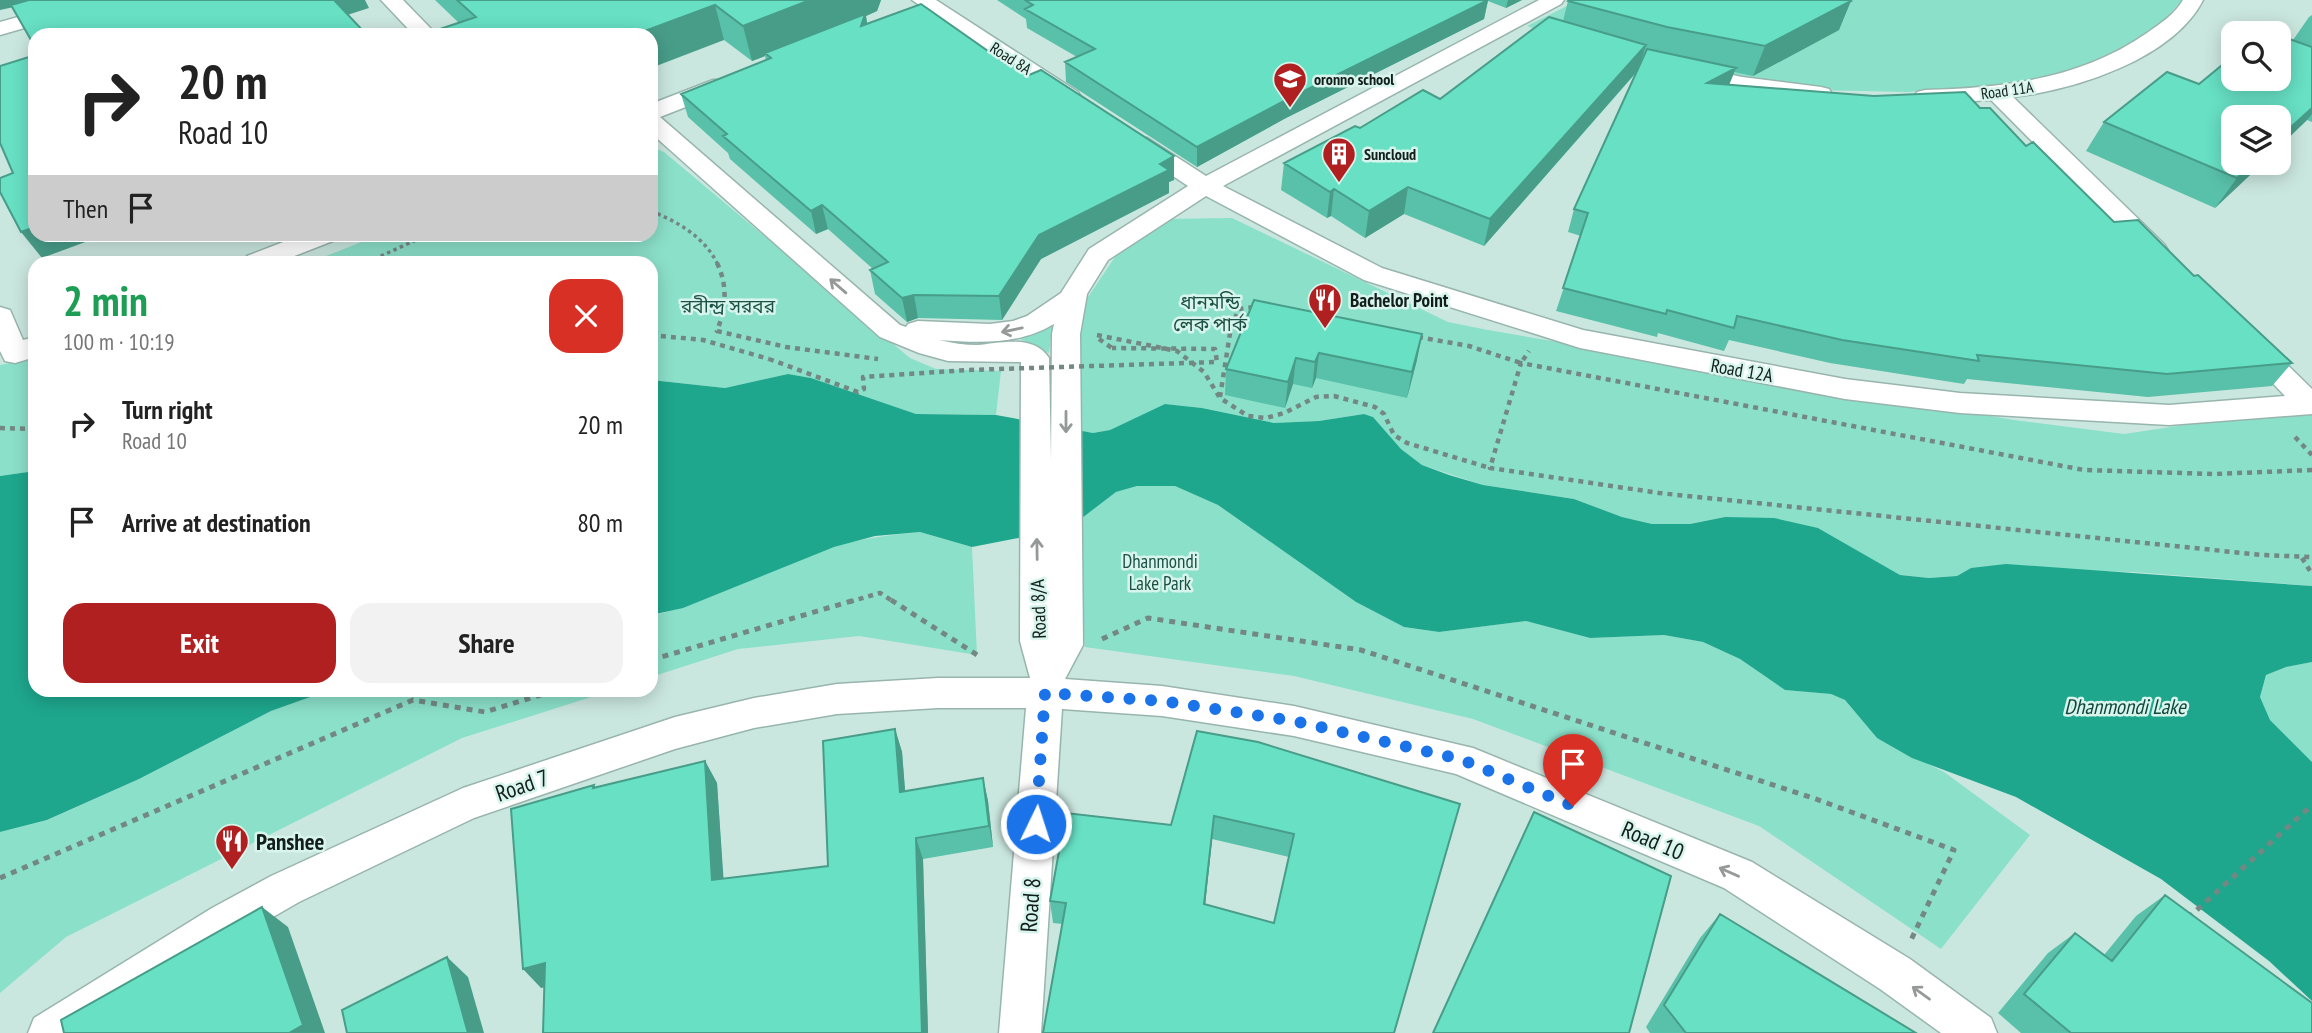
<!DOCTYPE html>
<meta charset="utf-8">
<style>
body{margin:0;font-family:"PT Sans Narrow","Noto Sans Bengali",sans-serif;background:#f2f2f2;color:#222;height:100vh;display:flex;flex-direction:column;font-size:26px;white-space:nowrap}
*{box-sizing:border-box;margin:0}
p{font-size:23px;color:#767676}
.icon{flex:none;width:38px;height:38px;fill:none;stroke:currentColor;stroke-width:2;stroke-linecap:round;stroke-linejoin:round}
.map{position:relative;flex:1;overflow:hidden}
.sheet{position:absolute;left:28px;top:256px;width:630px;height:441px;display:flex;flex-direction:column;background:#fff;border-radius:21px;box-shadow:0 4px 18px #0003}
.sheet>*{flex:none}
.guide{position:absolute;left:28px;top:28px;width:630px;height:214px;border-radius:21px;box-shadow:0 4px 18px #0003;background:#fff;color:#222;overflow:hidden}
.buttons{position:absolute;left:2221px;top:21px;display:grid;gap:14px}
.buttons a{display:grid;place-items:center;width:70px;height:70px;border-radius:14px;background:#fff;box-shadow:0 4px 18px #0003;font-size:35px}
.pin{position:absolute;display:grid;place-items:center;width:60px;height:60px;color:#fff;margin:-72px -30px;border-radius:50% 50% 50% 0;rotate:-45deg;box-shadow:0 0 7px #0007}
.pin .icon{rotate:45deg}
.me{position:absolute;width:77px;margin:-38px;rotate:4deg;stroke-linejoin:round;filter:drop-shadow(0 0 5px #0008)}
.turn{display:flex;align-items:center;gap:24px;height:147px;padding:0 35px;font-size:32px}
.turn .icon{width:91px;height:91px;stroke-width:2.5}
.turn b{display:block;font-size:49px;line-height:60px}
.then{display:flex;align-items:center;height:66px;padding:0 35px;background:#0003;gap:14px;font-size:26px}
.round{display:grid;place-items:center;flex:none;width:74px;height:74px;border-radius:21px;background:#f2f2f2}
.overview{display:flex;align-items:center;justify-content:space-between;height:119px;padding:0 35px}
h1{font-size:42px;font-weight:800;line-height:52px;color:#1e9e55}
.action{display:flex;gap:14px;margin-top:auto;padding:14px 35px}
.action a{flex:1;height:80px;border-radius:21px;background:#b12021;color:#fff;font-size:28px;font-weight:800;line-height:80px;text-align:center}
.action a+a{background:#f2f2f2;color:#222}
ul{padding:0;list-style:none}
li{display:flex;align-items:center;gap:21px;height:98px;padding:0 35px}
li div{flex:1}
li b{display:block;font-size:26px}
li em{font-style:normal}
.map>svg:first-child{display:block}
</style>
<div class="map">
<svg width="2312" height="1033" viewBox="0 0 2312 1033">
<rect width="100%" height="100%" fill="#cae7df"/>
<path fill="#8be0ca" d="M1579,0H2182L2166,18L2137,39L2073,73L2024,84L1907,92L1815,90L1657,64L1566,40L1527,26Z
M651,147L664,152L910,358L936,369L1001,371L996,415L916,414L811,378L788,374L725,388L651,380V262H311L379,235L651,234Z
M1232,218L1448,322L1488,330L2014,420L2124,434L2312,406V586L2133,572L1971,568L1957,576L1929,578L1900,575L1818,528L1725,517L1690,524H1652L1622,517L1574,499L1483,485L1422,465L1401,449L1373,417L1364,414L1319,421L1274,423L1202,408L1166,404L1110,430L1093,433L1071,430L1076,315L1121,248L1166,219Z
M1053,323L1049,353L1016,337Z
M35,358V471L0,476V365Z
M1137,486H1175L1218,505L1356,602L1404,627L1439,632L1526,621L1590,638L1664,635L1703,642L1740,659L1785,690L1831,694L1845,700L1877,738L1944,772L2030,835L1941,949L1759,826L1473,719L1294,676L1085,647L1069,528L1116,492Z
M920,532L972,547L977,655L859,636L738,649L651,677V616C715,600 772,567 834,547C862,538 891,535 920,532Z
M2312,662V762L2270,720L2260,697L2266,675L2285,667Z
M330,690H613L462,738L66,937L0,993V832L48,820L139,779L271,711Z"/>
<path fill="#1ea78d" d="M788,374L811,378L916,414L996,415L1093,433L1110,430L1165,404L1202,408L1274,423L1319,421L1364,414L1373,417L1401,449L1422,465L1449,475L1483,485L1574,499L1622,517L1652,524H1690L1725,517L1774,518L1818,528L1900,575L1929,578L1957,576L1971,568L2006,564L2312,586V662L2286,667L2266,675L2260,697L2270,720L2312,762V1001L2269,961L2161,879L2016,797L1912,758L1877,738L1845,700L1831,694L1785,690L1740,659L1703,642L1664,635L1590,638L1526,621L1439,632L1404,627L1356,602L1218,505L1175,486H1137L1116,492L1069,528L972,547L920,532L875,536L834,547L683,608L651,615V380L725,388Z
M35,471V690H330L271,711L139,779L47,820L0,832V476Z"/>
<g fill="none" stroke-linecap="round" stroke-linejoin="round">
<g stroke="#98b5ad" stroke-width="3">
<path id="minor" d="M79,0H111L108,4L0,35V22Z
M381,0H403L437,35H414Z
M912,0H936L1078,92L1081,97L1078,102H1062Z
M1539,0H1564L1561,4L1223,186L1382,268L1583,330L1845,379L1960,393L2169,405L2285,396L2237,346L2241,339L2251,337L2261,339L2312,389V414L2169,425L1960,413L1845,399L1580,348L1364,280L1206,196L1108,260L1087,294L1080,334L1083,645L1065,679L1162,686L1294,706L1473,748L1752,862L1910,959L1991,1018L1997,1033H1941L1880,989L1724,888L1456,774L1294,736L1162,716L1062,709L1041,1033H999L1026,708H938L837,714L754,728L675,749L474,818L299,902L240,936L88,1033H28L34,1018L212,908L271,876L463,788L675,717L754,698L837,684L938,678H1030L1020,641L1021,362L948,361L919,353L880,337L651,133V104L713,80H729L732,85L729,90L660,117L900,325L906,327L908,324L918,321L990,324L1013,321L1027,316L1061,293L1089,249L1188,186L1131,148L1127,143L1131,138H1147L1206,176ZM1054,324L1052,334L1051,460L1049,358C1034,334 1000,343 977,345C965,345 952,343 939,340C979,343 1019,345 1054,324Z
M2183,0H2203C2173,59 2075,90 2013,97L2164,244L2168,250L2164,256L2155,258L2146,256L1991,100L1925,104L1917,102L1914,97L1917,92L1925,90C2004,88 2081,79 2147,33C2160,24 2175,14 2183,0Z
M1689,66L1742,77L1821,87L1829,89L1832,94L1829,99L1821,101L1742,91L1681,78L1678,73L1681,68Z
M304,234H341L338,239L279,262H243L247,256Z
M0,307L10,310L23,340L35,337V357L15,363L5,361L0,351Z"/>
</g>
<path stroke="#748883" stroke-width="3.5" stroke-dasharray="3.5 3.5" stroke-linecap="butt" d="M651,211C678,222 705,237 718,265
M368,262L429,234"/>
<path stroke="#748883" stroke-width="4.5" stroke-dasharray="5 5" stroke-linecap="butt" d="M717,263C728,286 726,307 717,331L786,347L878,359
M651,335L703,340L769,359
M1097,335L1177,351L1204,372L1220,398L1248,416L1266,418L1284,413L1316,397L1334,396L1375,407L1384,414L1394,435L1407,443L1490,468
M1418,337L1469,346L1521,363L1529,351
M1099,339L1112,348
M1220,397L1231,327L1239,309L1255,307
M0,428L35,429
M2295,437L2312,455
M2312,470L2214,474L2084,470L1521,363L1490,468L1659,493L2262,555L2312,557
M2302,558L2312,574
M849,602L880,593L894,602"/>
<path stroke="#748883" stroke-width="5" stroke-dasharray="6 6" stroke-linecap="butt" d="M891,600L982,658
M1102,639L1148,618L1361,650L1816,799L1954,850L1911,940
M651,660L855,600
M0,878L413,700L485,712L557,690
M2188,918L2312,805"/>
<use href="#minor" fill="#fff" fill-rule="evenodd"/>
<path stroke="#748883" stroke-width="4.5" stroke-dasharray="5 5" stroke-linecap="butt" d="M769,359L858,392L864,389L863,377L968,370L1217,362L1215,349L1112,348"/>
</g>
<path fill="#59c1a9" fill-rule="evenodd" d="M435,0H881L877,11L866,16L867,24L1174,180L1169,182V193L1041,259L1002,320L918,318L907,322L875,294L870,270L873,269L828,229L816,234L730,159L728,153L688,117L681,94L766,60L765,56L752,61L724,40L651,35H436L434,31L459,23Z
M997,0H1522L1506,8L1488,1L1484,19L1286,118L1197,167L1066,82L1065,62L1077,57L1027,28L1026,19Z
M1568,1L1839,30L1753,76L1734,72L1729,85L1980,108L2114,222L2194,276L2292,363L2272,386L2148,397L1967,379L1964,384L1830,363L1729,340L1724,351L1658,333L1657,337L1556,311L1581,236L1568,232L1574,209L1636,73L1484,246L1404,214L1365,238L1331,216L1327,218L1281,190L1284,163L1360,128L1440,99L1563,21Z
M2312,15V122L2307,120L2215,208L2086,151L2104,122L2199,84L2293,40L2309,17Z
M1254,300L1417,360L1407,398L1316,378L1312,388L1293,384L1285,408L1225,395L1226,369Z
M895,729L902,752L905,791L983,778L988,801L993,847L923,859L928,1033H543L544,987L541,988L595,787L705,761L717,783L723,879L828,866Z
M1258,742L1394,1033L1062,924L1053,923L1050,901L1171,825ZM1212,839L1289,857L1274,923L1205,904Z
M2165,895L2312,1033H2021L1998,1013L2048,953L2075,933L2104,955L2136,916Z
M1720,914L1916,1033H1650L1646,1027L1700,938Z"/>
<path fill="#489d89" d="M0,0H69L14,7L0,10Z
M332,0H365L369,8L341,17Z
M810,0H881L877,11L866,16L869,36L765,53V56L752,61L743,26Z
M1488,0L1484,19L1286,118L1197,167V147L1288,99Z
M1508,0H1522L1506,8Z
M1851,1L1839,30L1753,76L1765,46Z
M715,5L724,40L651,68V35H634Z
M1646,45L1638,70L1484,246L1490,219Z
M1736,68L1727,90L1707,83Z
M2312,108V114L2307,120L2278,148V139Z
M1174,156V180L1169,182V193L1041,259L1002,320L999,296L1039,235Z
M2254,163H2263L2215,208L2237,178Z
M1408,187L1404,214L1365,238L1369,211Z
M1334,189L1331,216L1327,218L1330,192Z
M822,205L828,229L816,234L811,211Z
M35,227V234H107L42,258L21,232Z
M914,295L918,318L907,322L902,298Z
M1422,334L1417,360L1407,398L1412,372Z
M1319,353L1316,378L1312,388L1315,362Z
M1296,358L1293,384L1285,408L1288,382Z
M895,729L902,752L907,814L900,792Z
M705,761L717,783L725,900L712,880Z
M983,778L988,801L993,847L989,826Z
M1214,816L1212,839L1203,926L1204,904Z
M916,838L923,859L928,1033H922Z
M262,907L288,927L325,1033H289Z
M447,957L468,977L484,1033H468Z
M545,963L563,982L541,988L523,969Z"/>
<path fill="#67e0c4" stroke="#489d89" stroke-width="2" fill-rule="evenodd" d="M29,0H334L367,35H35V47L11,5Z
M457,0H810L743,26L715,5L634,35H465L434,31L476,17Z
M1025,0H1488L1288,99L1197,147L1065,62L1095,49L1025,9L1033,5Z
M1569,0H1849L1851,1L1765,46L1667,27L1568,1Z
M921,4L1008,65L1012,63L1029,75L1041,70L1174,156L1160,164L1169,170L1039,235L999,296L914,295L902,298L870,270L888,262L822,205L811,211L723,136L727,134L681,94L771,58L765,53L865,14L861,26Z
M1549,17L1646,45L1490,219L1408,187L1369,211L1334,189L1330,192L1284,163L1355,126L1360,128L1423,90L1440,99Z
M2264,30L2274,33H2260Z
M2278,35L2312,47V108L2278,139V117H2233V163H2254L2237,178L2104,122L2167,72L2199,84L2233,56V79H2278Z
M1647,49L1736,68L1707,83L1874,96L1965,92L1980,108H1990L2026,146L2033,142L2114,222L2138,220L2194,276L2198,275L2292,363L2167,374L1977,355L1979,361L1842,340L1737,316L1734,328L1667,310L1666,314L1563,288L1588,213L1574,209Z
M35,55V227L21,232L0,192V178L13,173L0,143V66Z
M1254,300L1422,334L1412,372L1319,353L1315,362L1296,358L1288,382L1226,369Z
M895,729L900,792L983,778L989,826L916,838L922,1033H543L545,963L523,969L511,809L594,785L593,788L705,761L712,880L828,866L823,741Z
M1197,731L1258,742L1460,804L1394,1033H1043L1066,903L1050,901L1066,813L1171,825ZM1214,816L1294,834L1274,923L1204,904Z
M1534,812L1671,876L1629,1033H1433Z
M2165,895L2312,1003V1033H2071L2024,994L2075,933L2112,961Z
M262,907L303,1025L289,1033H64L61,1020Z
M1720,914L1916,1033H1686L1664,1005Z
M447,957L468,1033H347L342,1010Z"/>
<defs><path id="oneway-shaft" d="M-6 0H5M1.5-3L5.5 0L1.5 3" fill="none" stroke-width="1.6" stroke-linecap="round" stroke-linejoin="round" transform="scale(1.75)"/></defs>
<g stroke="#959998">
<use href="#oneway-shaft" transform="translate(838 286) rotate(-139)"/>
<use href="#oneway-shaft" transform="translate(1012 330) rotate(168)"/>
<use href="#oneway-shaft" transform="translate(1066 422) rotate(90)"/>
<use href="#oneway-shaft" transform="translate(1037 549) rotate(-91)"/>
<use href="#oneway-shaft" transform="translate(1729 872) rotate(-156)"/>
<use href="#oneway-shaft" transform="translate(1921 993) rotate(-144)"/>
</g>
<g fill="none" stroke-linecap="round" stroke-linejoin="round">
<path stroke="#1a73e8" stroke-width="12" stroke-dasharray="0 21.6" d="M1036,824L1045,693L1162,701L1294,721L1460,759L1573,806"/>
</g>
<defs>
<g id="school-pin" transform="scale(1.75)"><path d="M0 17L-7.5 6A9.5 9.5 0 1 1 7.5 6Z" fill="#b12021" stroke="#d7f5ec"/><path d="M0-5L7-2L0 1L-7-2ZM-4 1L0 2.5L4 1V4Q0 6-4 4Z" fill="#fff"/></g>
<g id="building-pin" transform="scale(1.75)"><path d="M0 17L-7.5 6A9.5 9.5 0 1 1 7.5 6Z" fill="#b12021" stroke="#d7f5ec"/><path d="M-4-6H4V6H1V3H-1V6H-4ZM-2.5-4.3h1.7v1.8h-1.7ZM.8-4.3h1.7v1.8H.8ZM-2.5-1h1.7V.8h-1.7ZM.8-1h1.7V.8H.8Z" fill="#fff"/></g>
<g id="restaurant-pin" transform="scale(1.75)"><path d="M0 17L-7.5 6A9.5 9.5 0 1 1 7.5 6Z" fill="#b12021" stroke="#d7f5ec"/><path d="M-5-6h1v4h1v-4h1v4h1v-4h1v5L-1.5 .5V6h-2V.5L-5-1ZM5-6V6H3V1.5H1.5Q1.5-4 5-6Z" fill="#fff"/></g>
</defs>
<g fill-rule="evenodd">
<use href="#school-pin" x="1290" y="79"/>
<use href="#building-pin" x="1339" y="154"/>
<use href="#restaurant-pin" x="1325" y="300"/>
<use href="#restaurant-pin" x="232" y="841"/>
</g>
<g text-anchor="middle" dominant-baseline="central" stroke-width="5" stroke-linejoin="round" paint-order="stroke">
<g font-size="16" fill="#131d1a" stroke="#d7f5ec">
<text transform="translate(1011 58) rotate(33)">Road 8A</text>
<text transform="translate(2007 90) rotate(-8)">Road 11A</text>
</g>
<g font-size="16" font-weight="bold" fill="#131d1a" stroke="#d7f5ec" text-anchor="start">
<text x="1314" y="79">oronno school</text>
<text x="1364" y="154">Suncloud</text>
</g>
<g font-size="19" font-weight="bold" fill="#131d1a" stroke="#d7f5ec" text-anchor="start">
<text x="1350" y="300">Bachelor Point</text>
</g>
<g font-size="19" fill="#1c5044" stroke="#d7f5ec">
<text x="1210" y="302">ধানমন্ডি<tspan x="1210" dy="22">লেক পার্ক</tspan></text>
<text x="728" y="306">রবীন্দ্র সরবর</text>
<text x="1160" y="561">Dhanmondi<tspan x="1160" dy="22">Lake Park</tspan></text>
</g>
<g font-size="19" fill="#131d1a" stroke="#d7f5ec">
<text transform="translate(1742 370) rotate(10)">Road 12A</text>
<text transform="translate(1038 609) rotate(-92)">Road 8/A</text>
</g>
<g font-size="21" font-style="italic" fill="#10463b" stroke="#d7f5ec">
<text x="2125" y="706">Dhanmondi Lake</text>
</g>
<g font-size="23" fill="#131d1a" stroke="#d7f5ec">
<text transform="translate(522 785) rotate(-19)">Road 7</text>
<text transform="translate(1653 840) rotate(23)">Road 10</text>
<text transform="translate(1030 905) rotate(-86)">Road 8</text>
</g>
<g font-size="23" font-weight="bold" fill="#131d1a" stroke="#d7f5ec" text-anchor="start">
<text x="256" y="841">Panshee</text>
</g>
</g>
</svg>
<div class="buttons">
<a><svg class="icon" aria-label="search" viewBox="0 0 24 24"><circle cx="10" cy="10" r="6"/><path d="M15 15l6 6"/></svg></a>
<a><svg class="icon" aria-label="layers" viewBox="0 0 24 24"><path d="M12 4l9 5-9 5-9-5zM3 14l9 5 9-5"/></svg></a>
</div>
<div class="pin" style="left:1573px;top:806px;background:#d93025"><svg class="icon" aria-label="arrive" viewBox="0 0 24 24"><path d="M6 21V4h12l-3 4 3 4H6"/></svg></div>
<svg class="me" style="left:1036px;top:824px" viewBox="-20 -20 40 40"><circle r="17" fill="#1a73e8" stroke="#fff" stroke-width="3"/><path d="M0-11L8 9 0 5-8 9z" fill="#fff"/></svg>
<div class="guide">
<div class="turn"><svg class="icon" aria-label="right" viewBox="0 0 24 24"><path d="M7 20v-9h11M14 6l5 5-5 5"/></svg><div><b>20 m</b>Road 10</div></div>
<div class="then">Then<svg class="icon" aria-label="arrive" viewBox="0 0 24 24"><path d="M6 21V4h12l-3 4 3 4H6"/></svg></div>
</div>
<section class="sheet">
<div class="overview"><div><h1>2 min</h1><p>100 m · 10:19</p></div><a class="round" style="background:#d93025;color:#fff"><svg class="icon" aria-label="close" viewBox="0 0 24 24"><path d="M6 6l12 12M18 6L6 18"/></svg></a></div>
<ul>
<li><svg class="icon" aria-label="right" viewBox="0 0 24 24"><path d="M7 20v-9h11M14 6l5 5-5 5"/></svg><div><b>Turn right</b><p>Road 10</p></div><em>20 m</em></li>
<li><svg class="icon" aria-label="arrive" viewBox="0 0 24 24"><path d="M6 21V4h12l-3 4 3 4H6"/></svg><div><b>Arrive at destination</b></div><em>80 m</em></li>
</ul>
<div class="action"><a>Exit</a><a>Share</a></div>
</section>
</div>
